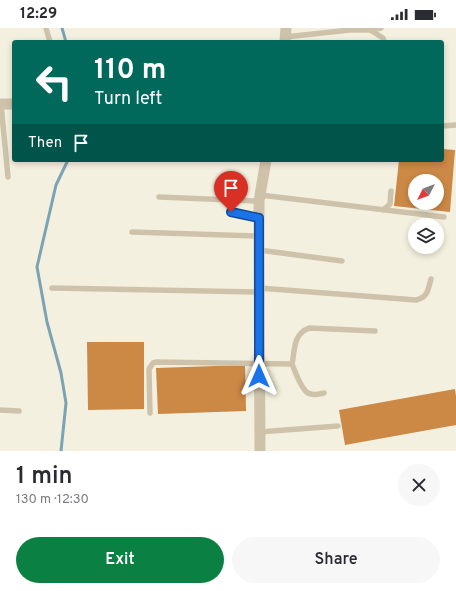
<!DOCTYPE html>
<meta charset="utf-8">
<style>
body{margin:0;font-family:Overpass,sans-serif;background:#f7f7f7;color:#2b2b33;height:100vh;display:flex;flex-direction:column;font-size:15px;white-space:nowrap}
*{box-sizing:border-box;margin:0}
p{font-size:13px;color:#7c7c81}
.icon{flex:none;width:22px;height:22px;fill:none;stroke:currentColor;stroke-width:2;stroke-linecap:round;stroke-linejoin:round}
.map{position:relative;height:423px;overflow:hidden}
.sheet{display:flex;flex-direction:column;background:#fff;flex:1}
.sheet>*{flex:none}
.top-card{position:absolute;left:12px;top:12px;width:432px;height:122px;border-radius:4px;box-shadow:0 2px 6px #0003;background:#00695c;color:#fff;overflow:hidden}
.needle{width:26px;rotate:228deg}
.controls{position:absolute;left:408px;top:146px;display:grid;gap:8px}
.controls a{display:grid;place-items:center;width:36px;height:36px;border-radius:50%;background:#fff;box-shadow:0 2px 6px #0003;font-size:20px}
.pin{position:absolute;display:grid;place-items:center;width:34px;height:34px;color:#fff;margin:-41px -17px;border-radius:50% 50% 50% 0;rotate:-45deg;box-shadow:0 0 4px #0007}
.pin .icon{rotate:45deg}
.me{position:absolute;width:44px;margin:-22px;rotate:0deg;stroke-linejoin:round;filter:drop-shadow(0 0 3px #0008)}
.turn{display:flex;align-items:center;gap:14px;height:84px;padding:0 16px;font-size:18px}
.turn .icon{width:52px;height:52px;stroke-width:2.5}
.turn b{display:block;font-size:28px;line-height:34px}
.then{display:flex;align-items:center;height:38px;padding:0 16px;background:#0003;gap:8px;font-size:15px}
.round{display:grid;place-items:center;flex:none;width:42px;height:42px;border-radius:21px;background:#f7f7f7}
.overview{display:flex;align-items:center;justify-content:space-between;height:68px;padding:0 16px}
h1{font-size:24px;font-weight:600;line-height:30px}
.primary-button{display:flex;gap:8px;margin-top:auto;padding:8px 16px}
.primary-button a{flex:1;height:46px;border-radius:24px;background:#0b8043;color:#fff;font-size:16px;font-weight:600;line-height:46px;text-align:center}
.primary-button a+a{background:#f7f7f7;color:#2b2b33}
.status{display:flex;justify-content:space-between;align-items:center;height:28px;padding:0 20px;background:#fff;direction:ltr}
.status svg{height:11px;fill:currentColor}
.map>svg:first-child{display:block}
</style>
<div class="status"><b>12:29</b><svg viewBox="0 0 49 12"><path d="M0 12V9h3v3zM5 12V6h3v6zM10 12V3h3v9zM15 12V0h3v12zM26 1h20v11H26zM47 4h2v5h-2z"/></svg></div>
<div class="map">
<svg width="456" height="423" viewBox="0 0 456 423">
<rect width="100%" height="100%" fill="#f4f0df"/>
<g fill="none" stroke-linecap="round" stroke-linejoin="round">
<path stroke="#7ca3b3" stroke-width="3" d="M62,0L66,14
M61,423L66,375L61,345L47,294L37,239L56,157L68,132"/>
</g>
<path fill="#cc8845" fill-rule="evenodd" d="M442,121L455,122L450,184L394,178L399,132H442ZM415,153H437V175H415Z
M87,314H144V381L88,382Z
M245,337L246,383L158,386L156,340Z
M455,361L456,368V397L345,417L339,382Z"/>
<g fill="none" stroke-linecap="round" stroke-linejoin="round">
<path stroke="#cec3aa" stroke-width="5.5" d="M46,0L50,14
M370,2L381,0
M285,9L350,2H370L383,10L384,14
M1,76L8,149
M442,98L456,97
M260,167L444,189
M159,169L259,173
M383,182L390,176L391,163
M231,184L259,190
M132,204L259,208
M259,222L342,233
M52,260L259,264
M259,260L416,272C428,269 428,262 431,251
M292,336C295,322 293,306 309,300L375,303
M0,382L19,383
M150,385L149,341L153,335L157,334L292,336C295,343 301,361 308,365C313,368 319,366 324,365
M259,404L338,398"/>
<path stroke="#cec3aa" stroke-width="11" d="M285,14L286,0
M0,76H14
M260,423L259,208V173L266,132"/>
</g>
<g fill="none" stroke-linecap="round" stroke-linejoin="round">
<g stroke="#114b97" stroke-width="10">
<path id="route" d="M231,184L259,190V348"/>
</g>
<use href="#route" stroke="#1a73e8" stroke-width="7"/>
</g>
</svg>
<div class="controls">
<a><svg class="needle" viewBox="-14 -14 28 28"><path d="M0-13l5 13h-10z" fill="#e53935"/><path d="M0 13l5-13h-10z" fill="#7c7c81"/></svg></a>
<a><svg class="icon" aria-label="layers" viewBox="0 0 24 24"><path d="M12 4l9 5-9 5-9-5zM3 14l9 5 9-5"/></svg></a>
</div>
<div class="pin" style="left:231px;top:184px;background:#d93025"><svg class="icon" aria-label="arrive" viewBox="0 0 24 24"><path d="M6 21V4h12l-3 4 3 4H6"/></svg></div>
<svg class="me" style="left:259px;top:348px" viewBox="-20 -20 40 40"><path d="M0-17L14 15 0 8-14 15z" fill="#1a73e8" stroke="#fff" stroke-width="4"/></svg>
<div class="top-card">
<div class="turn"><svg class="icon" aria-label="left" viewBox="0 0 24 24"><path d="M17 20v-9H6M10 6l-5 5 5 5"/></svg><div><b>110 m</b>Turn left</div></div>
<div class="then">Then<svg class="icon" aria-label="arrive" viewBox="0 0 24 24"><path d="M6 21V4h12l-3 4 3 4H6"/></svg></div>
</div>
</div>
<section class="sheet">
<div class="overview"><div><h1>1 min</h1><p>130 m · 12:30</p></div><a class="round"><svg class="icon" aria-label="close" viewBox="0 0 24 24"><path d="M6 6l12 12M18 6L6 18"/></svg></a></div>
<div class="primary-button"><a>Exit</a><a>Share</a></div>
</section>
